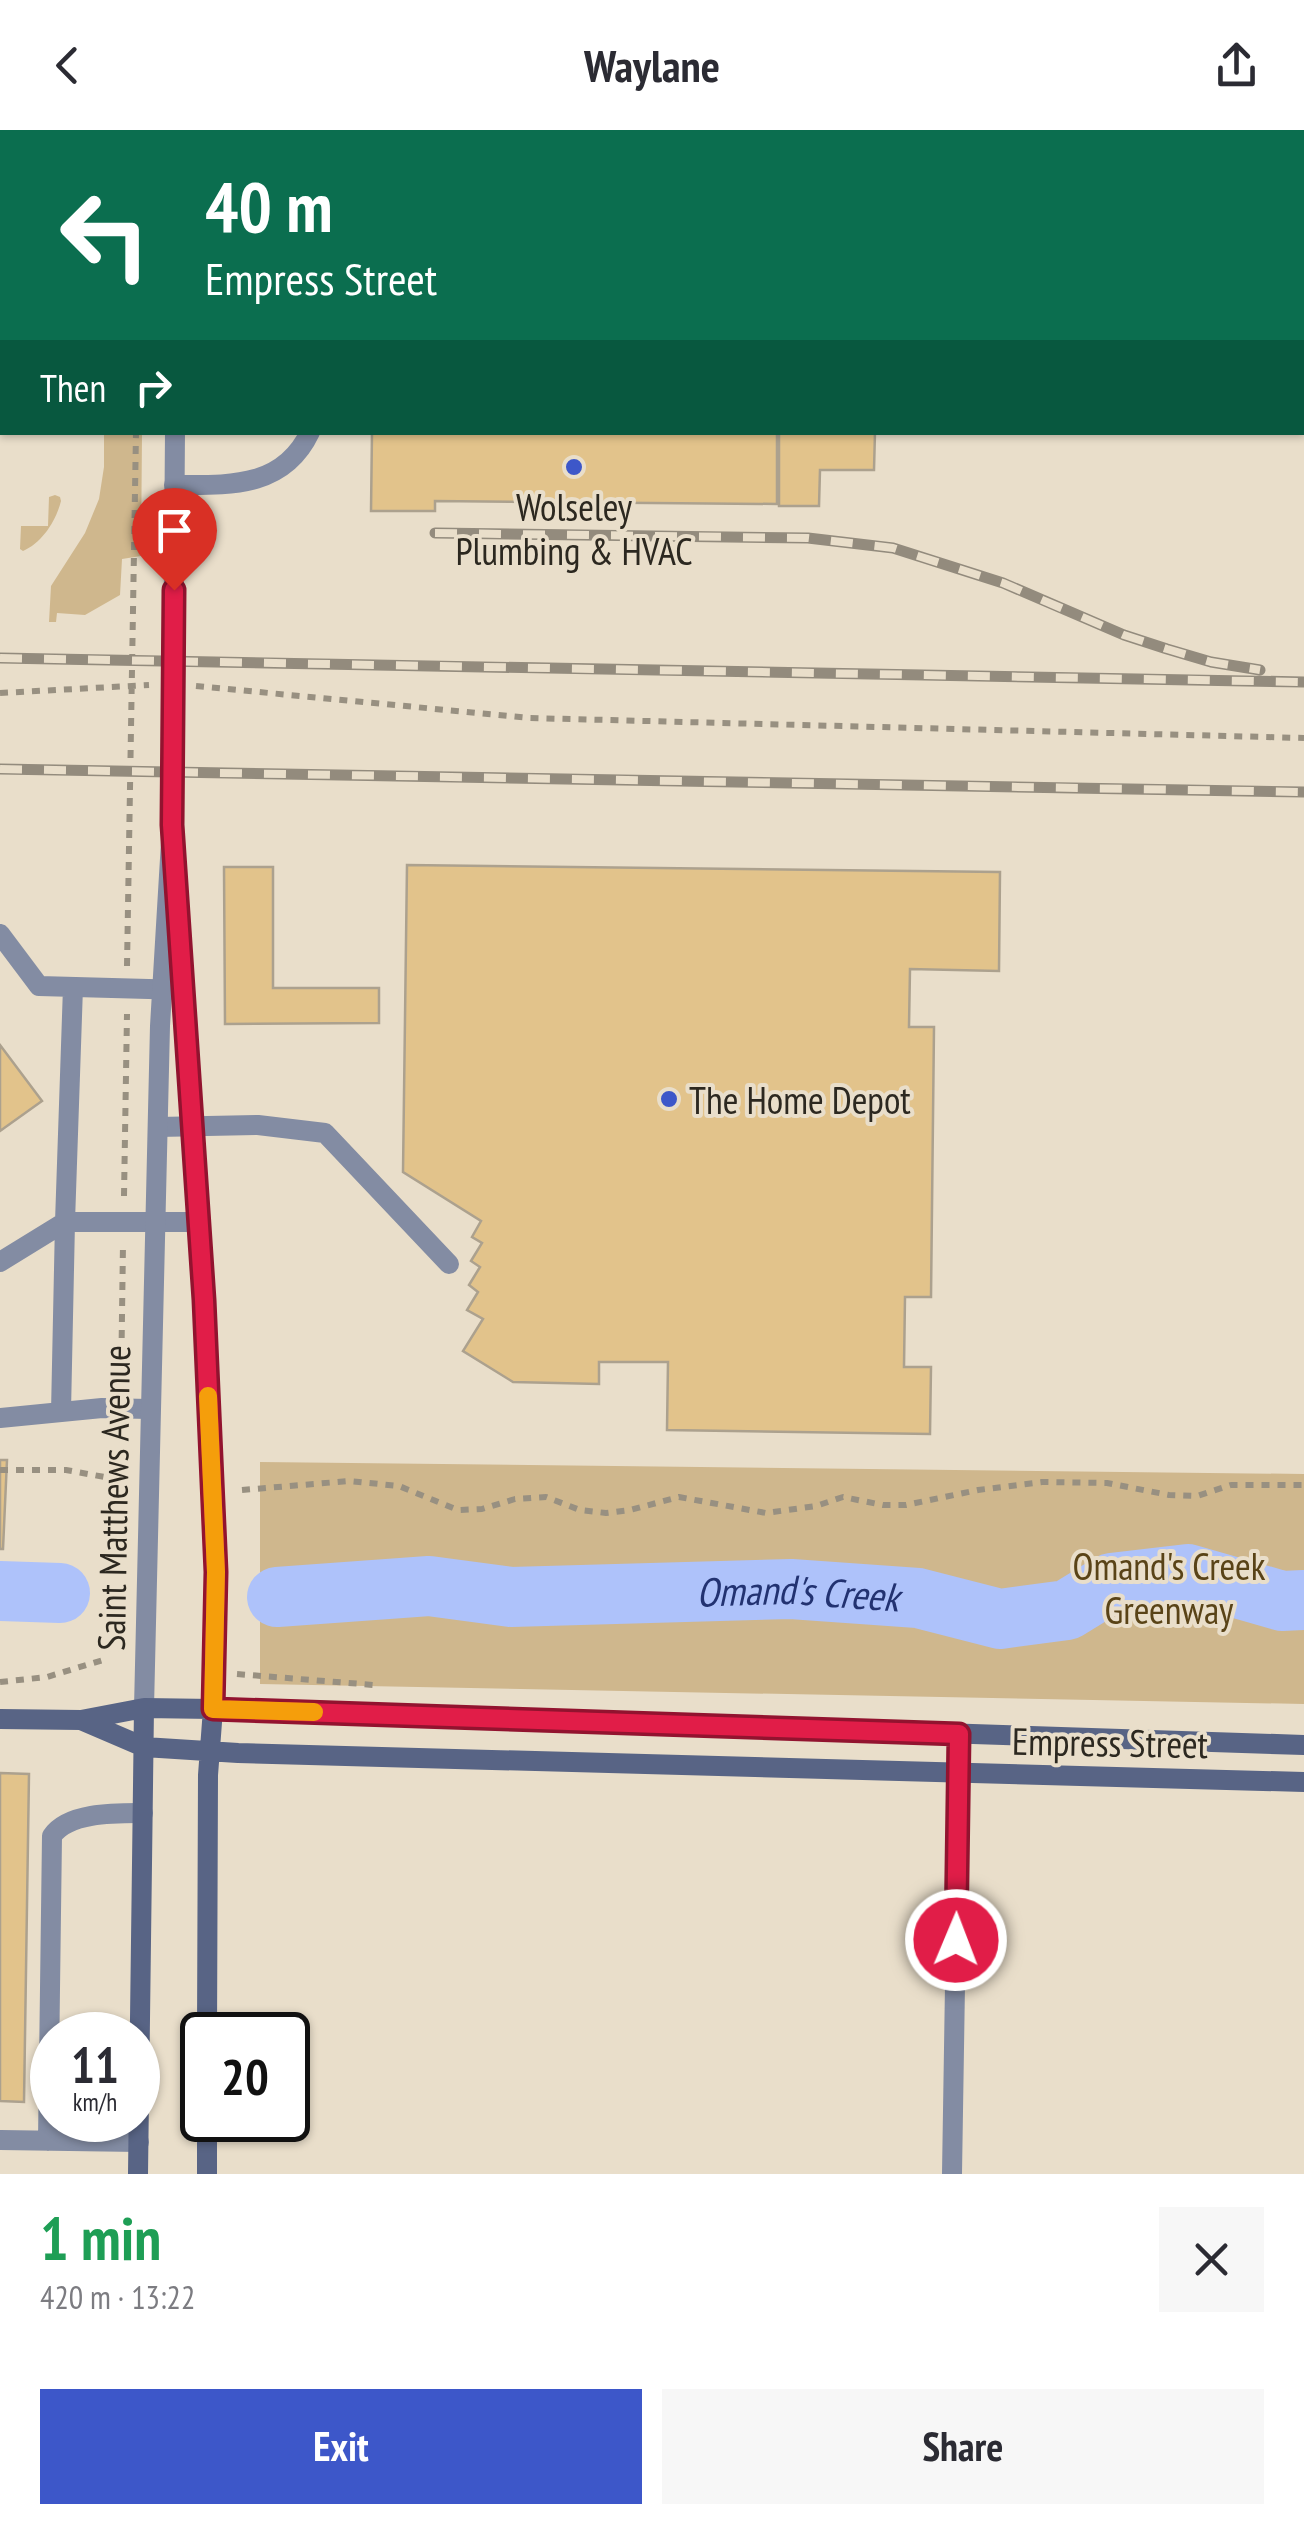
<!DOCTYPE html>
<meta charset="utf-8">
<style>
body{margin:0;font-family:"PT Sans Narrow",sans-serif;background:#f7f7f7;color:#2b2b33;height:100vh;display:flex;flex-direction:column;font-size:38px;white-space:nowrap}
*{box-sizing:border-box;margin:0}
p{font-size:32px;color:#7c7c81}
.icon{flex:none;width:55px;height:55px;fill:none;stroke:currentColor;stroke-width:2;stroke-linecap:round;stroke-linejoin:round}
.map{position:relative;height:2044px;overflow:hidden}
.sheet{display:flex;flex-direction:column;background:#fff;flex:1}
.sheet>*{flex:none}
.hud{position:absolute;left:0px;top:0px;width:1305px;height:305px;box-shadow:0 2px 8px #0004;background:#0b6e4f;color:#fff;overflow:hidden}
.speed{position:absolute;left:30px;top:1882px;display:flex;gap:20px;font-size:50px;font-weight:700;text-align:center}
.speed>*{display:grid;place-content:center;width:130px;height:130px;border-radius:50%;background:#fff;box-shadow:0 2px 8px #0004;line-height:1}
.speed small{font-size:25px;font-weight:400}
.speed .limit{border:5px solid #111;border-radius:15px;background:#fff;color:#111}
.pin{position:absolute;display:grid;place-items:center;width:85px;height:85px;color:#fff;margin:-102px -42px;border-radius:50% 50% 50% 0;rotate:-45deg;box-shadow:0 0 10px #0007}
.pin .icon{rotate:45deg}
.me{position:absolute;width:110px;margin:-55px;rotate:1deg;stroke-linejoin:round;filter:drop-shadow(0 0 8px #0008)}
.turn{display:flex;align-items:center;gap:35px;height:210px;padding:0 40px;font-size:45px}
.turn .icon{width:130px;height:130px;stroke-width:2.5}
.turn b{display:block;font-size:70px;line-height:85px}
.then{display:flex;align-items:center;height:95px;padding:0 40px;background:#0003;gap:20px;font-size:38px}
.round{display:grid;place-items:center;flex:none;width:105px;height:105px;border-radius:0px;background:#f7f7f7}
.summary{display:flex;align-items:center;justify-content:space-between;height:170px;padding:0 40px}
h1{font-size:60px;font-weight:700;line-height:75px;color:#1e9e55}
.action{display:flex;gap:20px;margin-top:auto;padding:20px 40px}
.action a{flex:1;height:115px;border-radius:0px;background:#3d57c9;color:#fff;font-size:40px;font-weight:700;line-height:115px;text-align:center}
.action a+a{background:#f7f7f7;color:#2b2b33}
header{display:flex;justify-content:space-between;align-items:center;height:130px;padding:0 40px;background:#fff;font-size:45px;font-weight:700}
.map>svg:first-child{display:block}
</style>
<header><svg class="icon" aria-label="back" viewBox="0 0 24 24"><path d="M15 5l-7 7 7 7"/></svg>Waylane<svg class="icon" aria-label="share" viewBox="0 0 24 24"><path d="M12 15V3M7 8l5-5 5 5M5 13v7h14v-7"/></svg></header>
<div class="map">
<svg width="1304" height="2044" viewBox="0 0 1304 2044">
<rect width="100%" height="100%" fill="#e9deca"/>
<path fill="#cfb78d" d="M104,303H142L141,426L122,429L120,465L85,485L57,483L56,492H49L51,456L85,403L99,369L104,337Z
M55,365L60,367L61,371C56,391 42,413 23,421L20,419L21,396H48L49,367Z
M260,1332L1304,1344V1574L260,1554Z"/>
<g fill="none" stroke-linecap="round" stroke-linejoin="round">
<g stroke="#aec2fa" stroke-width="60">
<path d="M0,1461L60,1463"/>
<path id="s1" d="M277,1467L429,1456L511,1467L791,1459L918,1468L1000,1489L1067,1480L1111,1453L1188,1444L1282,1471L1304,1470"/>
</g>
</g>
<path fill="#e2c38b" stroke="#aca18e" stroke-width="2.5" d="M372,302H777V374L435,371V381H371Z
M779,302H875L874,340H820L819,376H779Z
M407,735L1000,742L999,841L910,839L909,897H934L931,1167H905L904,1237H931L930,1304L667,1300L668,1232H599V1254L513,1252L463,1221L483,1189L467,1180L478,1162L469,1155L480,1137L471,1131L482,1113L472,1107L481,1091L403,1042Z
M224,737H273V858H379V893L225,894Z
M0,915L42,971L0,1001Z
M0,1330H7L3,1419H0Z
M0,1643L29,1644L24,1972L0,1971Z"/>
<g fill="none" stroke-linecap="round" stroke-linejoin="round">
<path stroke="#989081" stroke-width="6" stroke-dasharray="8 8" stroke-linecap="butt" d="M138,2V0
M196,556L530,588L1304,608
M0,563L149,555
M127,836L136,302
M124,1066L127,884
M121,1256L123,1114
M0,1340H66L121,1350
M242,1360L349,1351L399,1356L458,1380L482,1379L515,1369L546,1367L580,1380L606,1383L630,1380L679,1367L766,1383L816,1376L843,1367L883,1375H906L978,1360L1042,1352L1107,1353L1169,1365L1197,1366L1231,1355H1304
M237,1544L374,1555
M0,1552L47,1547L103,1530"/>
<path stroke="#838ca3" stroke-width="20" d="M86,2V0
M174,355C228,355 283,359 310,302
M0,804L39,856L185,860
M73,857L65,1092H200
M158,997L258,995L325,1003L449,1134
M0,1132L65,1092
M61,1282L65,1092
M0,1288L102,1278L149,1279
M0,2010L139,2012
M48,2011L52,1706C68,1682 116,1683 143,1683
M952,2044L959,1604"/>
<path stroke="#838ca3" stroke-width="20" d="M177,2V0
M178,771L200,1092L216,1442L213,1579
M144,1578L160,896L172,695L175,302"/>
<path stroke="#586485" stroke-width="20" d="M0,1589L81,1590L144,1578L213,1579L1304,1615
M81,1590L144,1617L238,1623L1304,1652
M207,1905L208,1645L213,1579
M138,2044L144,1578
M207,2044V1990"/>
<g stroke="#938b7d" stroke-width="11">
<path id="rail" d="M435,403L808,408L893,418L1003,453L1124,505L1167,519L1211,532L1260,540
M0,528L1304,552
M0,639L1304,662"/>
</g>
<use href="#rail" stroke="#e9deca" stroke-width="8" stroke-dasharray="22" stroke-linecap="butt"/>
</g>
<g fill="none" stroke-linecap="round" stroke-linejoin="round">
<g stroke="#92132f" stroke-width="25">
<path id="route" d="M174,460L172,695L204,1170L216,1442L213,1579L959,1604L956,1810"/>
</g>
<use href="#route" stroke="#e11d48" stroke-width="18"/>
<path stroke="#f59e0b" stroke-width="18" d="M208,1266L216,1442L213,1579L314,1582"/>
</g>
<g fill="#3d57c9" stroke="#e9deca" stroke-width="4">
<circle cx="574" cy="337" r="10"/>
<circle cx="669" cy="969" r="10"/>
</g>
<g text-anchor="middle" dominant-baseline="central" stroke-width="8" stroke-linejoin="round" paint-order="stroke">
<g font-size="38" fill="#2c2820" stroke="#e9deca">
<text x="574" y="376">Wolseley<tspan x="574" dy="44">Plumbing &amp; HVAC</tspan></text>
<text x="689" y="969" text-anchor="start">The Home Depot</text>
</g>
<g font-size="38" fill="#2c2820" stroke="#e9deca">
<text transform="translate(113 1368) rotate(-89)">Saint Matthews Avenue</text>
<text transform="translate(1110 1612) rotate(1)">Empress Street</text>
</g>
<g font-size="38" fill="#594317" stroke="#e9deca">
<text x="1169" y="1435">Omand's Creek<tspan x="1169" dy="44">Greenway</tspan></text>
</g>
<g font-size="40" font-style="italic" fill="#223271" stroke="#e9deca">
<text stroke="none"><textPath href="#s1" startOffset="522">Omand's Creek</textPath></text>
</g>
</g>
</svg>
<div class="speed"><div>11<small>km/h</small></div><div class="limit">20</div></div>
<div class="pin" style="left:174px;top:460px;background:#d93025"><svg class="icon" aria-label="arrive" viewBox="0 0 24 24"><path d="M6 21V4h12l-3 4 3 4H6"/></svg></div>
<svg class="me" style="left:956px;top:1810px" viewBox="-20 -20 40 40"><circle r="17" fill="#e11d48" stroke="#fff" stroke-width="3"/><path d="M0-11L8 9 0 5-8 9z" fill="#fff"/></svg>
<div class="hud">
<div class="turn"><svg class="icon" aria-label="left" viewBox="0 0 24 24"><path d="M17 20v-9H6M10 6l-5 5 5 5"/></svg><div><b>40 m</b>Empress Street</div></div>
<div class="then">Then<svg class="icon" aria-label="right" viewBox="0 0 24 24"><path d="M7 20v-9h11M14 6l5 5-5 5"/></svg></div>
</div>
</div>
<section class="sheet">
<div class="summary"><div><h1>1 min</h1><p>420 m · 13:22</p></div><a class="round"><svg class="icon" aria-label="close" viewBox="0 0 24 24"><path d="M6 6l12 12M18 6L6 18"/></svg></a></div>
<div class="action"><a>Exit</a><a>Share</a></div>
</section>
